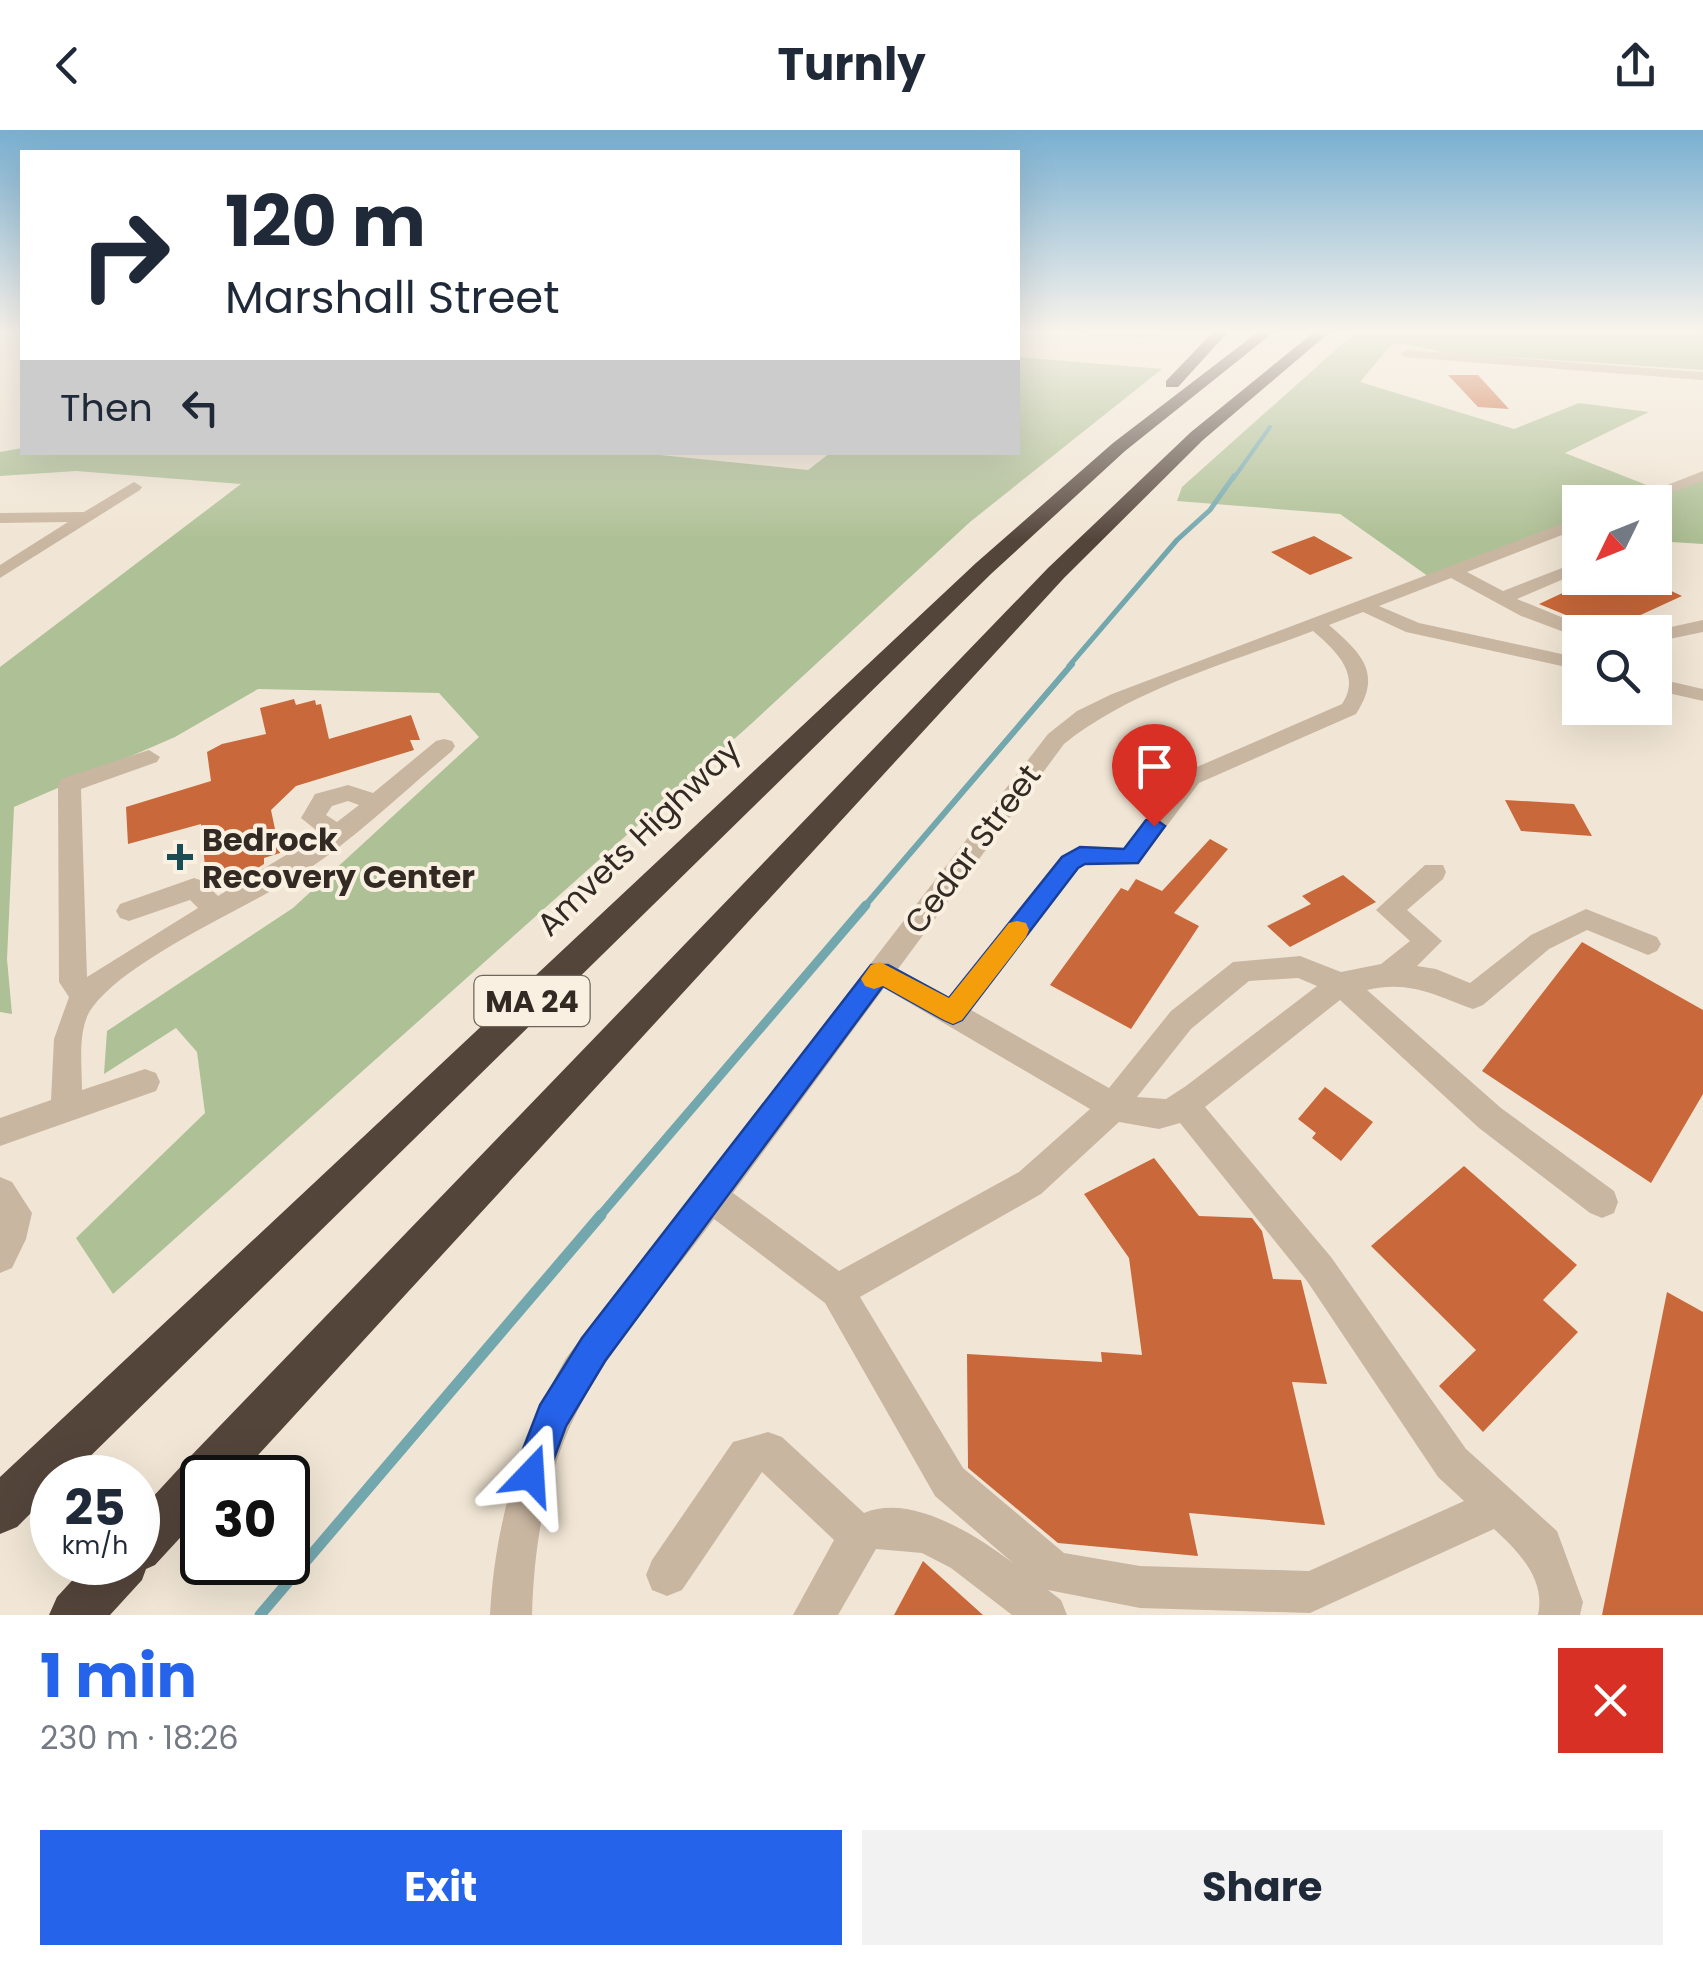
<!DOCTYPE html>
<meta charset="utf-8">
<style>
body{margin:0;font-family:Poppins,sans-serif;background:#f2f2f3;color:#1f2937;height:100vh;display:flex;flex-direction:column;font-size:38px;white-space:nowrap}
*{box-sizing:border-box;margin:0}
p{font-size:32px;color:#747a83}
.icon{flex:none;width:55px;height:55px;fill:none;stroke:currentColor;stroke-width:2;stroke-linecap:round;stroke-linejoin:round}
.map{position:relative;height:1485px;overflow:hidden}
.sheet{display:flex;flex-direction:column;background:#fff;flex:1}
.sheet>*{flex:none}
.top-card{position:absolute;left:20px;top:20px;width:1000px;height:305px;border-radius:0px;box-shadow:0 10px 40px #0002;background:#fff;color:#1f2937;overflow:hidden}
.needle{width:65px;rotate:227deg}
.buttons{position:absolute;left:1562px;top:355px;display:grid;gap:20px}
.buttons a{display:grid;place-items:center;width:110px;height:110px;border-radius:0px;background:#fff;box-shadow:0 10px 40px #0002;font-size:50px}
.speed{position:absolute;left:30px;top:1325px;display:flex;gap:20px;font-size:50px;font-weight:700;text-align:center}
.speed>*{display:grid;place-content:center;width:130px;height:130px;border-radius:50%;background:#fff;box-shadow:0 10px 40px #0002;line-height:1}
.speed small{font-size:25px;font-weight:400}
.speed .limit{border:5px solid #111;border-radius:15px;background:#fff;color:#111}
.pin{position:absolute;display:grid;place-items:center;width:85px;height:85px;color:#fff;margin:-102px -42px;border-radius:50% 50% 50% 0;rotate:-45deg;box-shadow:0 0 10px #0007}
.pin .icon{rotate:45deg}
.me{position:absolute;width:110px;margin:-55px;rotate:20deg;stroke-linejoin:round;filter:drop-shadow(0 0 8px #0008)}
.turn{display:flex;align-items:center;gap:35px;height:210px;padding:0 40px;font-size:45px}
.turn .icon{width:130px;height:130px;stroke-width:2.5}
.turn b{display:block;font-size:70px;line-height:85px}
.then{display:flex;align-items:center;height:95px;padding:0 40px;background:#0003;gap:20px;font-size:38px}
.round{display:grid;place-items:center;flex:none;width:105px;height:105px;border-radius:0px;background:#f2f2f3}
.headline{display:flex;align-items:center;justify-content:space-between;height:170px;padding:0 40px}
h1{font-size:60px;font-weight:700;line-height:75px;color:#2563eb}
.action{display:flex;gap:20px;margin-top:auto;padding:20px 40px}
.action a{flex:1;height:115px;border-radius:0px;background:#2563eb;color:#fff;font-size:40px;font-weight:700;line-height:115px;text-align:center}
.action a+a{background:#f2f2f3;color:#1f2937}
header{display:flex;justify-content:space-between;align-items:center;height:130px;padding:0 40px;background:#fff;font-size:45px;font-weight:700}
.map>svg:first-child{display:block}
</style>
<header><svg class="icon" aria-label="back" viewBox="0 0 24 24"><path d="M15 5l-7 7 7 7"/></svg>Turnly<svg class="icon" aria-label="share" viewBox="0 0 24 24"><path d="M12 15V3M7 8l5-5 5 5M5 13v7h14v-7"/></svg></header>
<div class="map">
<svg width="1703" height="1485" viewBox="0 0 1703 1485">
<rect width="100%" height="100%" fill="#f1e6d5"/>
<path fill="#aec095" d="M1361,202H1703V240L1447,223L1400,213L1391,215L1360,252L1514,299L1579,273L1649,282L1565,323L1662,361L1703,346V414L1655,411V372H1580V405L1550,403L1432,449L1340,384L1177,371L1182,357L1341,215Z
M1018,227L1162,239L970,392L751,594L113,1164L76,1108L205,983L197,922L176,898L104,944L107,901L293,778L479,607L439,563L258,559L175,607L14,677L7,829L12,884L0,882V537L241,354L76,341L0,346V322L22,318V322H630L808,340L830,323L1018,322Z"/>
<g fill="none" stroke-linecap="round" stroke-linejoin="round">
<path stroke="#73a7ae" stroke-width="4" d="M1233,349L1270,297"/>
<path stroke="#73a7ae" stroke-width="5" d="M1069,536L1177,410L1210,380L1234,346"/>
<path stroke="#73a7ae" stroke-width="6" d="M864,777L1072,534"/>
<path stroke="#73a7ae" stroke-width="9" d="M599,1087L866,775"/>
<path stroke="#73a7ae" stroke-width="11" d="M260,1485L601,1085"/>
</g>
<path fill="#c9683a" d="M1448,245H1478L1509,279L1478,277Z
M1314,406L1353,428L1310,445L1271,422Z
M1619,448H1644L1682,466L1610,499L1586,486L1578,490L1539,474L1586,452L1605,454Z
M294,569L296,575L315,570L316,575L321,574L329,609L411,585L420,610H410L414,620L296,656L271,680L280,723L264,728V734L256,739L215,752V746L206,748L201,694L128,714L126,677L211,651L207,622L222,614L266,604L260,578Z
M1505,670L1574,674L1592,706L1521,701Z
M1210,709L1228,719L1174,783L1199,796L1131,899L1050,855L1121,758L1128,761L1136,749L1162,761Z
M1343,745L1376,772L1290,817L1267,796L1311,774L1302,766Z
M1582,812L1703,880V964L1651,1053L1482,941Z
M1325,957L1373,992L1341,1031L1312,1008L1316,1003L1298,989Z
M1154,1028L1199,1086L1252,1088L1262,1101L1273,1149L1301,1150L1327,1254L1292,1252L1325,1395L1189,1383L1198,1426L1058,1413L968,1338L967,1224L1102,1232L1101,1222L1142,1225L1129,1128L1084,1064Z
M1464,1036L1577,1135L1543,1170L1578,1202L1483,1302L1439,1256L1476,1220L1371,1116Z
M1667,1162L1703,1182V1485H1602Z
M923,1431L983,1485H894Z"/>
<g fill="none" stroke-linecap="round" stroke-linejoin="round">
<path fill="#c9b6a1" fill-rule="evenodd" d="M1084,202H1153L1154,204L1148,208L1090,206Z
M1407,220L1703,242V250L1403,227L1401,224Z
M1703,341V351L1646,372H1624Z
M134,352L142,357L140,360L0,448V435L68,392L0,393V383L84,382Z
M1580,387V398L1467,442L1503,461L1580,431V442L1517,469L1588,498L1590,502H1580V508L1521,486L1451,448L1379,476L1419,493L1580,528V540L1406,502L1363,482L1329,495C1361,523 1383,543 1356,584L1199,653L1139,733L1085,734L1079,738L971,880L1109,958L1171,881L1233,832L1300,826L1341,842L1381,834L1410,811L1376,780L1425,735H1443L1446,742L1443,749L1407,780L1442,811L1417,836L1436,839L1470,853L1531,805L1586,779L1657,807L1661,814L1657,821L1648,825L1587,800L1549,819L1483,875L1473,879C1434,865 1410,850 1367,860L1501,978L1614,1061L1618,1072L1614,1083L1602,1088L1590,1083L1479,998L1340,870L1205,977L1331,1127L1466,1319L1557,1401L1583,1472L1580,1485H1538C1546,1449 1518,1421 1494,1399L1310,1483L1140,1478L1048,1460L1061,1470L1067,1485H1012L951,1438L922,1423L876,1419L838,1485H793L834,1410L762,1342L682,1460L667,1466L652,1460L646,1445L652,1430L733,1312L768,1302L782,1307L864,1383C911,1363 976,1405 1013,1433L935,1366L825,1173L714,1089C668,1151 611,1214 576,1284C545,1346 534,1416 532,1485H490C495,1392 520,1309 566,1228L1048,604L1077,581L1112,564ZM1313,501C1335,520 1362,544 1342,574L1183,643L1124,718L1080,716L1061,726L949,867L898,839L1064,614C1134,558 1230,533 1313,501ZM1298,848L1317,856L1186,956L1166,969L1137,967L1191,899L1249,851ZM884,858L1090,979L1019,1042L839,1141L733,1063ZM1119,992L1159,999L1180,993L1307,1151L1438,1347L1464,1371L1309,1441L1140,1436L1064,1423L963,1338L860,1167L1041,1064Z
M1703,490V502L1655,512V502H1648Z
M1655,548L1703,559V571L1655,560Z
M444,609L452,611L455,616L452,621C403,662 357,707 304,742C249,777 128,828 92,878C77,898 82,935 82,960L145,939L156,943L160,952L156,961L0,1016V988L51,970L54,909L69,867L59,852L58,655L61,649L149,620L160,627L157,632L81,659L87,847L198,778L190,770L129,791L120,788L116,781L120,774L194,748L203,751L218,766L321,704L301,688L315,664L348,655L373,663L436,611ZM348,671L359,675L337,692L326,685L332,676Z
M0,1047L12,1052L32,1083L26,1109L12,1138L0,1143Z"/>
<path fill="#54453b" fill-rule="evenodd" d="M1213,202H1228L1178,257H1166V251Z
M1258,202H1274L1125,321L992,443L68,1348H52V1362L17,1397L0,1404V1347L976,433L1113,313Z
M1314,202H1330L1203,310L1064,448L237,1348H202V1384L155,1435L146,1439L142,1450L110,1485H49L57,1467L89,1432H138V1383L185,1332L1048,438L1191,302Z"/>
</g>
<linearGradient id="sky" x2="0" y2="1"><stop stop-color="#79afd1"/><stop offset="0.49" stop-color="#f9f4ec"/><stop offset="1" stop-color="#f9f4ec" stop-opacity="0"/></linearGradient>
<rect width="1703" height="410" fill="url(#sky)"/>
<path fill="#2563eb" stroke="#184099" stroke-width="2.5" d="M1154,688L1165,696L1138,733L1085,734L1078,738L962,890L953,894L944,890L883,856L605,1231L566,1296L543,1358L531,1363L518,1358L513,1345L540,1275L582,1208L871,835H888L949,868L1062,727L1080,717L1124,719L1146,690Z"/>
<path fill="#f59e0b" d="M1017,791L1026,793L1029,800L1026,807L962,890L953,894L944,890L883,856L874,859L865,856L861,849L871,835L880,832L949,868L1009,793Z"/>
<path fill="#194c55" stroke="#f9f0e1" stroke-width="4" d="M175 712h10v10h10v10h-10v10h-10v-10h-10v-10h10z"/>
<g text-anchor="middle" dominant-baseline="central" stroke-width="8" stroke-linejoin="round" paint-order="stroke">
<rect fill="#f9f0e1" stroke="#6e655d" stroke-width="2.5" x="474.5" y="846" width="115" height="50" rx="8"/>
<g font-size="30" font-weight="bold" fill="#332a24">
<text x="532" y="871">MA 24</text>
</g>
<g font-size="32" fill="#332a24" stroke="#f9f0e1">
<text transform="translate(638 707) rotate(-44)">Amvets Highway</text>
<text transform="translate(972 719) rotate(-53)">Cedar Street</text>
</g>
<g font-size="32" font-weight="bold" fill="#332a24" stroke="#f9f0e1" text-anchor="start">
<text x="202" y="709">Bedrock<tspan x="202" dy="37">Recovery Center</tspan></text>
</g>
</g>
</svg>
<div class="buttons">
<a><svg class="needle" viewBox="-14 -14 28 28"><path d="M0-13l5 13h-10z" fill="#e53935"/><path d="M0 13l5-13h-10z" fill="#747a83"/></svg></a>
<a><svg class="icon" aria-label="search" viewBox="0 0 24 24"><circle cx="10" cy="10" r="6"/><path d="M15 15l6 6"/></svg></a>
</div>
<div class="speed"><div>25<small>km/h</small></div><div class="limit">30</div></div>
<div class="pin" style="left:1154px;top:696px;background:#d93025"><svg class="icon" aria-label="arrive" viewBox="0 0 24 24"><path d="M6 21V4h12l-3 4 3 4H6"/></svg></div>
<svg class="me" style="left:531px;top:1345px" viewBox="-20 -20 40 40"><path d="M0-17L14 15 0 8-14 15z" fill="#2563eb" stroke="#fff" stroke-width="4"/></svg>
<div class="top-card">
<div class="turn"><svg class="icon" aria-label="right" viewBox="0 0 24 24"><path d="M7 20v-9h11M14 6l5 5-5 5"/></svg><div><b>120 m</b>Marshall Street</div></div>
<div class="then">Then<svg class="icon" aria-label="left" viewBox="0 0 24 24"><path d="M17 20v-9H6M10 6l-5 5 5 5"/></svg></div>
</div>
</div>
<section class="sheet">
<div class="headline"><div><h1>1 min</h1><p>230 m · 18:26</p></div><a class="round" style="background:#d93025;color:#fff"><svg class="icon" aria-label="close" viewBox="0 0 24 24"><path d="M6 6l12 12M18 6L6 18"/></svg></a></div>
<div class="action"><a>Exit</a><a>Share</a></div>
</section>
